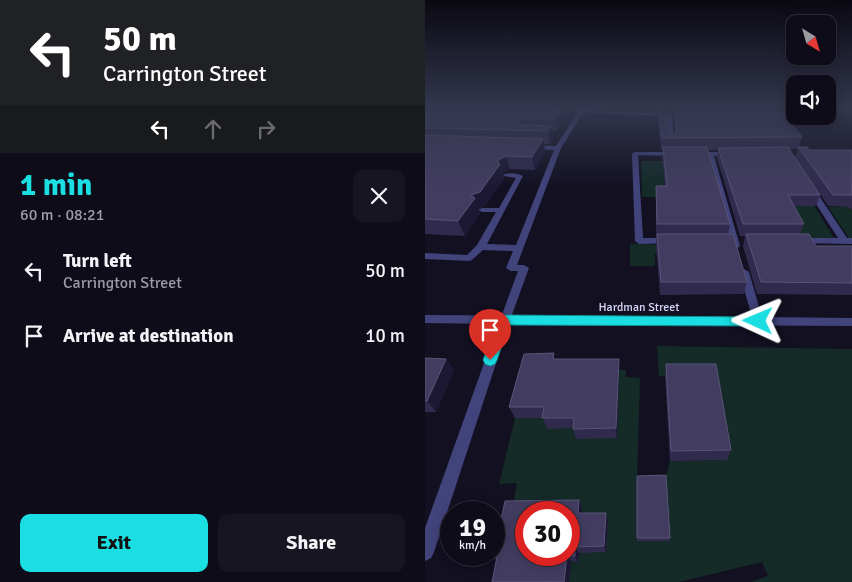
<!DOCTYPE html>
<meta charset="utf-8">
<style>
body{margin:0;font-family:Signika,sans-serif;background:#171522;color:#f1f3f6;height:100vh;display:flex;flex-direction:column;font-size:19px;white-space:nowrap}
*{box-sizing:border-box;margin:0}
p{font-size:16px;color:#9b9ba2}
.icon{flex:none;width:28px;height:28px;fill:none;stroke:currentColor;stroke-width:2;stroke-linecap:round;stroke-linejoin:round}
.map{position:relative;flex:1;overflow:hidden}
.panel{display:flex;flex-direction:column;background:#0e0c19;width:425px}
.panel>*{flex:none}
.top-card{background:#202124;color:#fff;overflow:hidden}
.needle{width:32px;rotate:143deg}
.tools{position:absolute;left:361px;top:15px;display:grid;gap:10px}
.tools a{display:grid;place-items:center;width:50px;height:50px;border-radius:10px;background:#0e0c19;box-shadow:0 2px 12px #0003,0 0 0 1px #2e2c38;font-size:25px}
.speed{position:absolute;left:15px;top:501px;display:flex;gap:10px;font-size:25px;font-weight:700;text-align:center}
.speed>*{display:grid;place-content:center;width:65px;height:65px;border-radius:50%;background:#0e0c19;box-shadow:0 2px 12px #0003,0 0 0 1px #2e2c38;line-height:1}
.speed small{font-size:12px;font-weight:400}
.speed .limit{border:8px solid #d22;background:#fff;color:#111}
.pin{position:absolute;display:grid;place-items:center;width:42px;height:42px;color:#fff;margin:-51px -21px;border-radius:50% 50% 50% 0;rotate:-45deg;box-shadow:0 0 5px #0007}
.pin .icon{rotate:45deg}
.me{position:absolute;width:55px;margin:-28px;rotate:271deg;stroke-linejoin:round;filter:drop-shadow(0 0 4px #0008)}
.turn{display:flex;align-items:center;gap:18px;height:105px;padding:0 20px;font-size:22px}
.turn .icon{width:65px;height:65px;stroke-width:2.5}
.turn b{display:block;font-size:35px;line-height:42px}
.lanes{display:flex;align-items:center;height:48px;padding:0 20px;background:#0003;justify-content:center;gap:25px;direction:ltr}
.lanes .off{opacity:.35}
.round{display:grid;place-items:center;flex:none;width:52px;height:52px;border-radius:10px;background:#171522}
.head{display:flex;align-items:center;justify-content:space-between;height:85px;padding:0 20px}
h1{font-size:30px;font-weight:700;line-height:38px;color:#1adee2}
.action{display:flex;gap:10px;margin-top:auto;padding:10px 20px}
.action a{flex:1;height:58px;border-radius:10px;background:#1adee2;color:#111;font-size:20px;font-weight:700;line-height:58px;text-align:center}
.action a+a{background:#171522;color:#f1f3f6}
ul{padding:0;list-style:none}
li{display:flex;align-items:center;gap:15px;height:65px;padding:0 20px}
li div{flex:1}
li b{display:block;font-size:19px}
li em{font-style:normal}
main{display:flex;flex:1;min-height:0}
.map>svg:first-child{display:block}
</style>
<main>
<section class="panel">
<div class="top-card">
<div class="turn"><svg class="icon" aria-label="left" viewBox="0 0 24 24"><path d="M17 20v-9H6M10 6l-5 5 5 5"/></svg><div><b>50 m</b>Carrington Street</div></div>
<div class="lanes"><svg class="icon" aria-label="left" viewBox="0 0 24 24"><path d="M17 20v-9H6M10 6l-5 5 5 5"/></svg><svg class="icon off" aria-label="ahead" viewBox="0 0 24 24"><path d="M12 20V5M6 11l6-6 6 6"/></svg><svg class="icon off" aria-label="right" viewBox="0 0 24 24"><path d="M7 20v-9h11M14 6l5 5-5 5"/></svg></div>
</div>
<div class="head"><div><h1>1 min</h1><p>60 m · 08:21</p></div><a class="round"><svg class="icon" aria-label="close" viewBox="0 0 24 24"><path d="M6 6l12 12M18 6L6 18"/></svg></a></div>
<ul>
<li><svg class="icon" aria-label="left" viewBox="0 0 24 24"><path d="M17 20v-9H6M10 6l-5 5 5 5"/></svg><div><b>Turn left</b><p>Carrington Street</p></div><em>50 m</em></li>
<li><svg class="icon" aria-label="arrive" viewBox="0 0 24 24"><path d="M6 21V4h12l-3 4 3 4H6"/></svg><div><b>Arrive at destination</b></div><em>10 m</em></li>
</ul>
<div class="action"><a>Exit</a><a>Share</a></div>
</section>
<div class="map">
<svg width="427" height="582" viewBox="0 0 427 582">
<rect width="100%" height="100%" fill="#121021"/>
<path fill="#142b28" d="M216,161H238L241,197H217Z
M350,171L370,174L409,238H375Z
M403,207H427V238H424Z
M205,244L291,245L258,255L230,254V266H205Z
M232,346L427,349V582H326L343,576L337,562L254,582H144L146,561L153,562L157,509H87L92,483L74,484L90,418L137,416L192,438L194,370H201V377L215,378L212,481L240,480L245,461L302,460L288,376H234Z"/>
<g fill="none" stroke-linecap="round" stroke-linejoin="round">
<path fill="#41437b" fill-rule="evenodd" d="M125,107H161L160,110L247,114L249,142L246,144L243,142L242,116L158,113L136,148L92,265H99L104,268L85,320L84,323H76L75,320L93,271H86L81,268L88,251L58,250L47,260L44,261L0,259V253L42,255L52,245L71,212H57L53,210L57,208H74L91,178L79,176L78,175C82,172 94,173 98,176L62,244L91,245L129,150L106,149L103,147L106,145L131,146L153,112L152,110Z
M210,152L213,154L218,238H243L247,241L246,243L214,244L210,241L207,154Z
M383,188H389L422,238H427V244L372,243L371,241L372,239L375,238H413L382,190Z"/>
<path fill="#41437b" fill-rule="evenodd" d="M210,152H251L254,154L251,156L208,155V153Z
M304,152L306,153V155L289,156L315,246L311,249L307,246L282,156H271L268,154L271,152Z
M319,269L324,272L337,317L427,318V326L84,324L9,552L6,558L0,561V528L73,324L0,323V315L327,317L314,272Z"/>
</g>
<path fill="#302b4d" d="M250,106L377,137L374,147L384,150H427V210L424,207L403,206L370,157L373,149H364L395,195L391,206H369L379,224L375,234L391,246H427V295L332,294L318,246L320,236H315L292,158L293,150H283L305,224L303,234L322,282L319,294L235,295L231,246V186H240L237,158L238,150H236L233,118V107L242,130L248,134L250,131L249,116Z
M0,107L141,116L132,131H127L128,139L125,144H119L120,152L110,170L85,169L78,173L79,178L60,206L53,209L55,213L40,236L0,234Z
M0,358L21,359L29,370L11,412H0Z
M131,359H194V370L192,438L151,439L148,428L122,429L118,418H90L84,407Z
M241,364L306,450L302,460L245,461L240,376Z
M212,476L245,538L244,541H212Z
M154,500L157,508V513L183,521L181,552L154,553L153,562L146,561L144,582H67L71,560L68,557Z"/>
<path fill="#1c1834" d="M138,106H139L141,116L132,131L130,119Z
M97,118L100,130L92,121Z
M126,126L128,139L125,144L123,131Z
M118,139L120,152L110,170L107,157Z
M81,156L85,169L78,173L79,178L60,206L53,209L55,213L40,236L33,221L46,195L73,163V160Z
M21,359L29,370L11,412L2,401Z
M194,359V370L192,438L191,428Z
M154,500L157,508L156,521L153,513Z
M181,513L183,521L181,552L179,546Z
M150,547L154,553L153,562L150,556Z
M142,555L146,561L144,582H139Z"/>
<path fill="#423d60" stroke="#595578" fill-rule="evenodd" d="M4,106H138L130,119L97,118L92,121L97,125L126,126L123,131L0,128V107Z
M250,106H353L377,137L237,138L233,107H241L242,130L248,134L252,130Z
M0,135L118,139L107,157L81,156L73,160V163L75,164L55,192L46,195L50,198L33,221L0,219Z
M238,147H282L305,224H232L231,186H242Z
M363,147L395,195H363L379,224H318L293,148Z
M373,147H382L384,150H427V195H408Z
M232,234H308L322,282H236Z
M321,234H384L391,246H427V283L336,282Z
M129,353L128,359H194L191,428L148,429L149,418H117L119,407H84L99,354Z
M0,358L21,359L2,401H0Z
M241,364H291L306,450L246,451Z
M241,475L245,538H212V476Z
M154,500L153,513H181L179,546L150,547V556L142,555L139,582H67L72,557H68L80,501ZM101,512H144V555H101Z"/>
<linearGradient id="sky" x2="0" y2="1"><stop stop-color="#0a0912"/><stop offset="0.57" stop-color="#33374e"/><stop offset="1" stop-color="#33374e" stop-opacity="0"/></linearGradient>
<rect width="427" height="188" fill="url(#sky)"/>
<path fill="#1adee2" stroke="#119093" d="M80,315L333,317L337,318L339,321L337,325L333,326L84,325L72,360L70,364L65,366L60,364L58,360L73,320L75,317Z"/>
<g text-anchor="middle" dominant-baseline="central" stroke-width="5" stroke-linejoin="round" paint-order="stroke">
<g font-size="12" fill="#d7d6fa" stroke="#121021">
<text x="214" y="307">Hardman Street</text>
</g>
</g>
</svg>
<div class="tools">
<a><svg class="needle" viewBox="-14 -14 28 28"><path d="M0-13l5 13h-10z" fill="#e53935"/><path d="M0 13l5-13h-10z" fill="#9b9ba2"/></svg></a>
<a><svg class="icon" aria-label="sound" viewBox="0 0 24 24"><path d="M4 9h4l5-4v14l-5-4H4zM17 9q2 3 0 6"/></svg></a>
</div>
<div class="speed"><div>19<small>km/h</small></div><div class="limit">30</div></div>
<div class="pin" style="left:65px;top:360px;background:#d93025"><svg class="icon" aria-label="arrive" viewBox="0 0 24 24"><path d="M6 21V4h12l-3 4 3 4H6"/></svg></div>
<svg class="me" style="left:333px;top:321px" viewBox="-20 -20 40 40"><path d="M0-17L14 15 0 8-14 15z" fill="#1adee2" stroke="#fff" stroke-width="4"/></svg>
</div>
</main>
